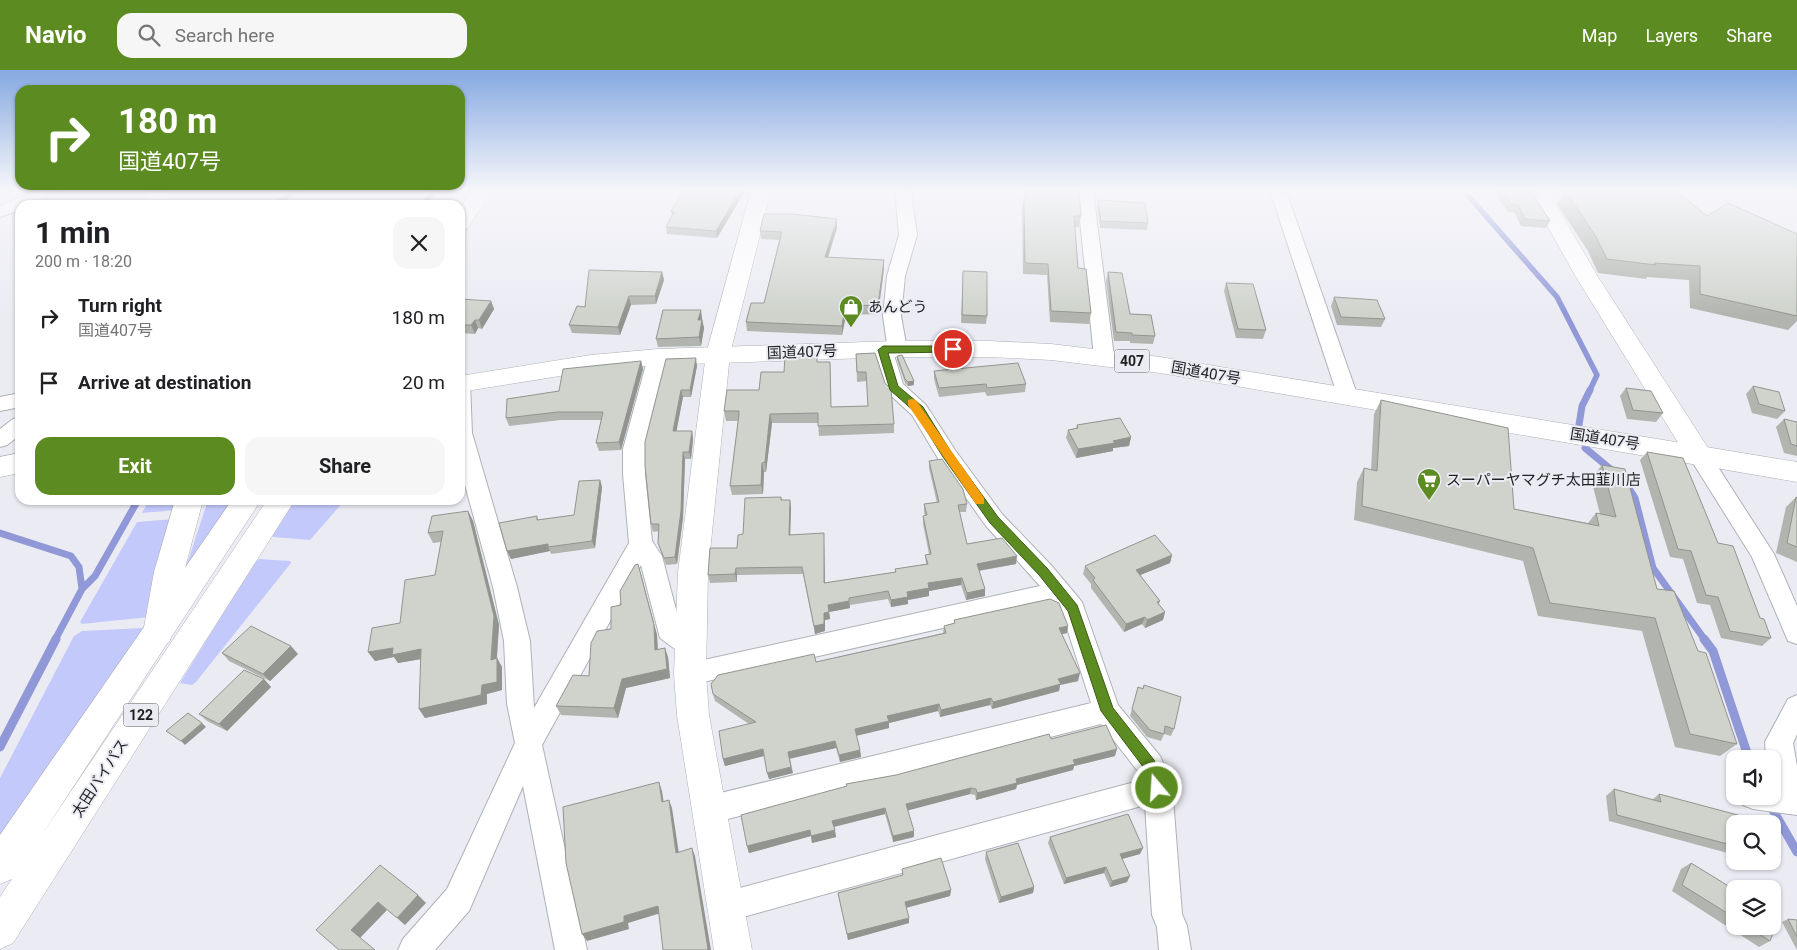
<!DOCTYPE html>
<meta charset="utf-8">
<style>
body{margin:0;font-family:Roboto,"Noto Sans JP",sans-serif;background:#f6f6f6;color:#202124;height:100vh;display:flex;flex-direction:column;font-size:19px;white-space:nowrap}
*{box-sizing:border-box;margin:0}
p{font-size:16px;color:#757577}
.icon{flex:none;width:28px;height:28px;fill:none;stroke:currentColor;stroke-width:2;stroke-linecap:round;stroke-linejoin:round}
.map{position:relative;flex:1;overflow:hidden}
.panel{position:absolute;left:15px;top:130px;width:450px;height:305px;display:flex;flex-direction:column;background:#fff;border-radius:15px;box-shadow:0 1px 4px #0004}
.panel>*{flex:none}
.hud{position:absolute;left:15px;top:15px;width:450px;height:105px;border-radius:15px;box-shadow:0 1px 4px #0004;background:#5c8c21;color:#fff;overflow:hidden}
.controls{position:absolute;left:1726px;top:680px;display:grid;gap:10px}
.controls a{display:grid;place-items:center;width:55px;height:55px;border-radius:10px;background:#fff;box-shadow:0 1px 4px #0004;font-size:25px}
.pin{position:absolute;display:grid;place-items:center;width:42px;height:42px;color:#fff;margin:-21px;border:2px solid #fff;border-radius:50%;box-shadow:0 1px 5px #0007}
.me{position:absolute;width:55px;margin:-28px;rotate:342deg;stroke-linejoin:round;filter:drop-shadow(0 0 4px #0008)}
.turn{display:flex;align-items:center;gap:18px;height:105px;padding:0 20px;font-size:22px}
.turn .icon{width:65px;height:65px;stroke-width:2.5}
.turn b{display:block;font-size:35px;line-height:42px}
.round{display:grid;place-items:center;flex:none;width:52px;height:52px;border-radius:15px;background:#f6f6f6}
.headline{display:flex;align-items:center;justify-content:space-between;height:85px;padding:0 20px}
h1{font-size:30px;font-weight:700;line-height:38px}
.button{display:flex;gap:10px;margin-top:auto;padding:10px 20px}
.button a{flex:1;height:58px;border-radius:15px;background:#5c8c21;color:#fff;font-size:20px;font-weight:700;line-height:58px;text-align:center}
.button a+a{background:#f6f6f6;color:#202124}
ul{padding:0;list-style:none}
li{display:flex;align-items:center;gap:15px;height:65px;padding:0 20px}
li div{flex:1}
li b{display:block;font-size:19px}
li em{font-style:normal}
header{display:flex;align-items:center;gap:30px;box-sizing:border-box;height:70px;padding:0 25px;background:#5c8c21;color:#fff}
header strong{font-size:24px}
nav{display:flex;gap:28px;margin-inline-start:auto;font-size:18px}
.search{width:350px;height:45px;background:#f6f6f6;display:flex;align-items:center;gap:12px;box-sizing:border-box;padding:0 18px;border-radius:15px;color:#757577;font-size:19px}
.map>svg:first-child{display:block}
</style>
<header>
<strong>Navio</strong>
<div class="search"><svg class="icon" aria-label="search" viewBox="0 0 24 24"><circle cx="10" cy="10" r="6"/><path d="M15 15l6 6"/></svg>Search here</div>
<nav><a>Map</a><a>Layers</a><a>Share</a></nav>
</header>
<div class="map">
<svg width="1797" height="880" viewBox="0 0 1797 880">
<rect width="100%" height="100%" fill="#ebecf3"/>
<path fill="#c3cafb" d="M149,430H182L178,440L142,443Z
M208,430H236L180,511V495L187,494Z
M294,430H345L310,470L273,467L271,465Z
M175,449L149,547L82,554L80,552L137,452Z
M259,489L290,491L291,493L196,612L192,615L180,613L255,492Z
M143,558V561L0,771V708L74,566L82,561Z"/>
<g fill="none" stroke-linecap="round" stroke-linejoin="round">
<path stroke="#9098d7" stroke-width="5.5" d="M1464,121L1557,227L1597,305L1589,322
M273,135L296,121
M422,135L435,121"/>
<path stroke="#9098d7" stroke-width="7" d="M1579,355L1582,336L1590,320
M1585,378L1614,402
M1626,414L1635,428L1653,498L1705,570
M0,463L71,486L79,497L82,519
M55,570L82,519L95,506L138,430"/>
<path stroke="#9098d7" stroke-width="9" d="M1704,569L1713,581L1749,689
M0,677L56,569
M1769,733L1797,782"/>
<g stroke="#afb1b8" stroke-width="2">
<path id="minor" d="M35,121H58L31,135H20V140L0,147V136Z
M895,121H911L917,165L905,206L901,246L907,279L904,283L894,285L903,314L926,335L955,380L1002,444L1051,495L1082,532L1118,635L1160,686L1169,706L1173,728L1182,844L1187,856L1191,880H1159L1157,857L1152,845L1145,735L725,852L714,848L710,837L714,826L725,822L1142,710L1140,704L1101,654L708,754L698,750L694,740L698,730L708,726L1091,633L1062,543L1054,533L690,615L681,612L677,604L681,596L690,593L1040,516L986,456L939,390L912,345L887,322L873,279L876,275L887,274L883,246L887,206L899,165Z
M1077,121H1093L1114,287L1111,291L1104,293L1097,291L1094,287Z
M1270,121H1286L1358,327L1355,332L1348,334L1341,332L1338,327Z
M658,281L665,283L668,287L645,379V404L652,471L662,486L680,555L700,568L704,576L700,584C684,589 673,577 660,568L641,495L542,675L587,880H555L523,716L469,841L435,880H398L403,869L447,819L515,673L507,634L504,571L493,517L460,397V307L467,309L470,314L472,363L517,517L530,571L534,638L629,473L623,404V379L648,287L651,283Z
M20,323V337L0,341V327Z
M20,347V365L7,375L0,377V359L13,349Z
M1699,377L1707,380L1774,484L1797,536V574L1788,571L1752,487L1688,385L1691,380Z
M1797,625V664L1793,673L1797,696V745L1753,739L1743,735L1739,726H1772V715L1777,716L1772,705V689L1766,688L1765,672L1788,629Z"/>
</g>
<g stroke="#afb1b8" stroke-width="1">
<path id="tertiary" d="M143,121H164L174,135H154Z
M751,121H771L730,284L708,502L706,604L709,645L752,880H714L677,645L674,604L678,502L706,284Z
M1528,121H1548L1598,207L1708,378L1712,385L1708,392L1699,394L1690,392L1576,207Z
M175,430H203L184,502L173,563L169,572L158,576L147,572L143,563L154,502Z"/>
</g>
<g stroke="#afb1b8" stroke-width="1">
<path id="trunk" d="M472,121H492L467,159L460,161V139Z
M897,271H990L1051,274L1160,287L1797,392V412L1160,303L1051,290L990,287H897L658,295L591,301L460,322V306L591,285L658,279Z
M20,383V403L0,407V387Z
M232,430H261L41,766L267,430H295L13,873L0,879V827L12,809L0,814V765Z"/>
</g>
<use href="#minor" fill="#fff" fill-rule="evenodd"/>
<use href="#tertiary" fill="#fff" fill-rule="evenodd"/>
<use href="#trunk" fill="#fff" fill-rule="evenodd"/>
</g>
<path fill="#b2b5af" d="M745,121L717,168L667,164L666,157L672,146L671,141Z
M1025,121H1079L1081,146L1079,157H1075L1078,198L1091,243L1089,254L1050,252L1047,205L1023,204L1022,138L1024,127H1025Z
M1496,121H1531L1550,151L1546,158L1521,156L1514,142H1508L1495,123Z
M1564,121H1676L1707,146L1797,164V251L1788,260L1690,238L1689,210L1647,207L1646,209L1598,203L1588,181L1557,134Z
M1098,130L1148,153L1147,160L1100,158L1097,138Z
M837,158L828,188L884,199L878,244L846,245L842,265L747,261L746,252L764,233L779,170L761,169L760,161Z
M963,201L987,246L986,254L961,253Z
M662,202L664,210L656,234L631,235L620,265L572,263L569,255L585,237Z
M1108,202L1130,244L1155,266L1153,274L1130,273V271H1114L1106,211Z
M1226,213L1266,260L1263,269L1236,268L1224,221Z
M1334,227L1385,249L1381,257L1337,255L1331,236Z
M460,229L491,231L494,239L482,259L478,258L475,264L460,263Z
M702,248L704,258L701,276L658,277L656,269Z
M875,283L894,354V363L819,366L818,353H772L766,402H764L763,424L732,425L730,416L738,351H726L724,341L759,320L784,302L818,292H830L831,337L868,336L867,311L857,312L856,284Z
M897,286L914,311V315L908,316L905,313L897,290Z
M666,289L697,296L691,327H683L676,361H692L693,369L691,389H685L683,448L677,494L666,495L658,473L659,461L653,462L651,454Z
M641,291L643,299L621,380L599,381L596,373L601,350H561L509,356L506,348L559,321Z
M934,301L1026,314L1025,322L987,326L985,322L939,327L934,309Z
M1753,316L1785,341L1777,349L1752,343L1746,324Z
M1626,318L1663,343L1656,352L1627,349L1620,326Z
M1381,330L1514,439L1588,453L1596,443L1600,444L1591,409L1602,395L1657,519L1698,581L1737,674L1720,686L1675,677L1642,561L1538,546L1523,491L1354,450L1357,412L1364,398L1371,400L1374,344Z
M1784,349L1797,352V386L1784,383L1776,357Z
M1077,355L1131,367L1129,376L1113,378V381L1076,388L1066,368L1068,360L1076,358Z
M1647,382L1718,473L1771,568L1762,576L1721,568L1710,535L1697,533L1683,489L1670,487L1640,390Z
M929,391L967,434L966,442H959L967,474L1016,494L979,501L985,519V526L966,530L961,515L929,521V526L908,530V534L891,537L888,529L850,535V538L829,542L830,549L825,550V561L815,564L803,504L737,505V512L710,513L708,505L737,478L743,464L781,427L782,430H790L791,438L790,465L824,471L825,513L895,502V499L926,494L925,485L929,484L923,454V446H925L924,442V434L937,433L929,398Z
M600,410L602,417L595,478L551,484L550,481L511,489L507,481L537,446L538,450L574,445Z
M1796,427L1797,428V492L1776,483L1786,437Z
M468,441L473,451L499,555L497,588L502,597V620L487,624V634L425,648L419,639L421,589L398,593L394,587L375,591L368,582L400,553L435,505L441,472L433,473L428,463Z
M1172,485L1170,493L1140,505L1160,531L1159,534L1165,542L1163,550L1145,558L1142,554L1124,562L1091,518V514L1083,504L1085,496Z
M641,504L657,565L658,579L668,587L670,608L626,618L618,648L561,645L556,636L589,606L611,559L621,535Z
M954,550L1068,556L1067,563L1062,564L1078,611L1060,615L1059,621L992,639L990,635L940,647L938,641L889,653V658L856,666L860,680L861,687L840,692L836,678L790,688L793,703L769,709L764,686L725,696L723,689L749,654L715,631L713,624L816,592L943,563L944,556L954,553Z
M222,583L298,584L270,611L229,591Z
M264,609L271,617L227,661L207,651L199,644Z
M1144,615L1174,659L1171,666L1164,664L1161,671L1147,667L1130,646L1138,617L1143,618Z
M1051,669L1115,686L1074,696L1073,700L1017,715L1016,719L976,730L975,725L970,724L908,740L914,767L893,772L885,744L834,757L836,767L812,773L811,766L749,783L747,776L896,705Z
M1614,719L1652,730L1659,724L1735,754V785L1609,751L1606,726Z
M1050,767L1140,784L1122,789L1127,812L1110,817L1104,803L1064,814L1048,773Z
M986,782L1034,817L1033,823L999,833L985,789Z
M1691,793L1735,820V856H1772L1770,871L1759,877L1672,821L1681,799Z
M902,799L951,820L950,826L906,838L909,853L848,870L838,823L902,806Z
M1788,849L1797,850V880L1782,852Z"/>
<path fill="#91948f" d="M740,121H745L717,168L716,161Z
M837,149V158L825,196V187Z
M884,190V199L878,244V235Z
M662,202L664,210L656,234L655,226Z
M629,226L631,235L620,265L618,257Z
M491,231L494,239L482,259L479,250Z
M845,236L846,245L842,265V256Z
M701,240L702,248L700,258L698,250Z
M475,250L478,258L475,264L471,255Z
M702,250L704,258L701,276L699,267Z
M696,288L697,296L691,327L690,320Z
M641,291L643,299L621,380L619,372Z
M914,311V315L908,316V312Z
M681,320L683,327L675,369L673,361Z
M770,344L772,353L766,402L765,392Z
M692,361L693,369L691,389L689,382Z
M1131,367L1129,376L1113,378V381L1076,388L1078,379L1113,371Z
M683,382L685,389L683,448L677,494L675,487Z
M762,393L764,402L763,424L761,415Z
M600,410L602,417L595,478L592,471Z
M790,430L791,438L790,472L789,465Z
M468,441L473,451L499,555L496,598L491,590Z
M824,463V471L825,521L824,513Z
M548,474V477L550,481L511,489L507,481Z
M1172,485L1170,493L1133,508L1136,500Z
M1017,486L1016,494L976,501L977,494Z
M638,494L657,565L658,589L655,580Z
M736,498L737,505V512L735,504Z
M962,508L961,515L929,521V526L908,530V534L891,537V530L928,513Z
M985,519V526L966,530L967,523Z
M849,531L850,538L829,542L830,549L825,550V561L815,564L814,556L824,543L828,535Z
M1165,542L1163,550L1145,558L1147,550Z
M1145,547L1142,554L1124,562L1126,554Z
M1068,556L1067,563L1058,565L1059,558Z
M291,576L298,584L270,611L263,604Z
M393,578L421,579L427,588L398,593L394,587L375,591L368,582Z
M665,578L668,587L670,608L626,618L618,648L614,638L622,609Z
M497,588L502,597V620L487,624V634L425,648L419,639L482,615Z
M1080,603L1078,611L1060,615L1059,621L992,639L993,632L1058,609Z
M264,609L271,617L227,661L219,654Z
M991,628L990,635L940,647L941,640Z
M939,634L938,641L889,653V658L855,666V659L887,646Z
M202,653L206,657L185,675L181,671Z
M835,671L836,678L789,689L788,682Z
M763,679L764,686L725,696L723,689Z
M1117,679L1115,686L1074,696L1073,700L1017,715L1016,719L976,730L977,723L1016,709L1073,690Z
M860,680L861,687L840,692L839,685Z
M791,697L793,703L769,709L767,703Z
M659,712L662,721L665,741L662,732Z
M971,718L970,724L906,741V734Z
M669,730L672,738L680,790L676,783Z
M885,738V744L833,757L832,751Z
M810,760L811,766L749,783L747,776Z
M835,760L836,767L812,773L811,766Z
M914,761V767L893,772V766Z
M692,778L695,786L711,880H706Z
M1143,778L1140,784L1118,790L1120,784Z
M1106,797L1104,803L1064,814L1066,808Z
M1130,806L1127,812L1110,817L1112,811Z
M1034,817L1033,823L999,833L1001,827Z
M951,820L950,826L905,838V832Z
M418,825L426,833L405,855L397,848Z
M378,832L387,840L360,868L351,860Z
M658,836L661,843L628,853L629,859L587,871L582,864L624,846Z
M909,848V853L848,870L847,864Z"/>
<path fill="#cfd3cc" stroke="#91948f" d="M684,121H740L716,161L666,157L674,142L671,141Z
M1027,121H1079L1081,146H1074L1078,198L1086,199L1091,243L1051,241L1048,194L1025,193L1024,127H1027Z
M1503,121H1531L1550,151L1525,149L1518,135H1512Z
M1566,121H1676L1707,146L1728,133L1797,164V246L1700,224V196L1654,193L1656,195L1607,189L1596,167Z
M1098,130L1145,133L1148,153L1101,151Z
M764,144H792L837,149L825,187L884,190L878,235L845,236L842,256L746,252L751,233H764L782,162L760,161Z
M589,200L662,202L655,226H629L618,257L569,255L577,236L585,237Z
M963,201L987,202V246L962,245Z
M1108,202L1122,203L1130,244L1151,245L1155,266L1132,265V263L1116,262Z
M1226,213L1253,214L1266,260L1238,259Z
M1334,227L1377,230L1385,249L1341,247Z
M460,229L491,231L479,250H475L471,255H460Z
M663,240H701L698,250H702L699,267L656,269Z
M875,283L885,313L891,319L894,354L818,356V343L770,344L765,392L762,393L761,415L730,416L739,344V341H724L727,320H759L761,302H784L785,286L817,285V292H830L831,337L868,336L866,302H857L856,284Z
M902,285L914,311L908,312L905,309L897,286Z
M696,288L690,320H681L673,361H692L689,382H683L681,441L675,487L664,488L658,473L659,454H651L645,396V372L666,289Z
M641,291L619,372L596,373L603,342H558L506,348L507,329L559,321L563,299Z
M1018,293L1026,314L987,318L986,314L939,318L934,301Z
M1753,316L1779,322L1785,341L1759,334Z
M1626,318L1651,321L1663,343L1633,340Z
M1381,330L1508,358L1514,439L1599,456L1596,443L1616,447L1602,395L1625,399L1657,519L1674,521L1698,581L1706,583L1737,674L1690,664L1655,548L1550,533L1533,478L1362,436L1364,398L1377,401Z
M1120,348L1131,367L1113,371L1115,373L1078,379L1068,360L1078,358L1077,355Z
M1784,349L1797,352V376L1791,374Z
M1647,382L1683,388L1718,473L1733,476L1760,548L1764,549L1771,568L1730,561L1718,527L1706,525L1691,481L1678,479Z
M942,389L963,419L967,434L958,435L967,474L1002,468L1017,486L977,494L985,519L967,523L962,508L928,513L929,518L907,522L908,527L891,530L888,521L849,528V531L828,535L829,542L824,543V554L814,556L802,497L736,498L735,504L708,505L710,478H737L738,465L743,464L745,428L781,427V430H790L789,465L824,463V513L896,502L895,499L928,494L925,485L931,484L923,446L927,445L924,434L939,432L929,391Z
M600,410L592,471L548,477V474L507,481L499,453L537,446V450L574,445L579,411Z
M1796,427L1797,428V477L1787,473Z
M468,441L494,546L491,590L497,588V612L482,615L481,625L419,639L421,579L392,585L393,578L368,582L372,558L400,553L405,510L435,505L443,461L428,463L432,446Z
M1155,465L1172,485L1136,500L1160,531L1157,532L1165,542L1147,550L1145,547L1126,554L1093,510L1095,508L1085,496Z
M638,494L654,555L655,580L665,578L667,599L622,609L614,638L556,636L573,605L589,606L591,573L597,561L611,559V537L621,535L620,521L635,495Z
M1050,529L1059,533L1068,556L1059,558L1080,603L1058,609L1061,614L993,632L991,628L941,640L939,634L887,646L889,651L855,659L860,680L839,685L835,671L788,682L791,697L767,703L763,679L723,689L719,661L756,652L713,624L711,614L718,605L814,584L816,592L946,563L944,556L955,553L954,550Z
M251,556L291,576L263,604L222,583Z
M244,600L264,609L219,654L199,644Z
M1144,615L1181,627L1174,659L1165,656L1164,664L1150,660L1132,639L1138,617L1143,619Z
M188,643L202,653L181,671L166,661Z
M1106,655L1117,679L1073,690L1075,694L1016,709L1017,713L977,723L976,719L971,718L906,734L914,761L893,766L885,738L832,751L835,760L811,766L810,760L747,776L741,745L847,716L846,714L896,705L1049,664L1051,669Z
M659,712L662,732L669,730L676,783L692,778L708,879L706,880H663L658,836L624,846V852L582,864L566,793L563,737Z
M1614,719L1661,732L1659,724L1749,748L1750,754H1735V776L1617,745Z
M1128,744L1143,778L1120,784L1130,806L1112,811L1106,797L1066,808L1050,767Z
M1018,773L1034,817L1001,827L986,782Z
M941,788L951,820L905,832L909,848L847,864L838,823L903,805L902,799Z
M1691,793L1735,820V848L1682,815Z
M380,795L418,825L397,848L378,832L351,860L375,880H339L316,860Z
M1772,844L1779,848L1770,871L1747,856H1772Z
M1788,849L1797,850V867Z"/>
<linearGradient id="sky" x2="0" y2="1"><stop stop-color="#85a9e1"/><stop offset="0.49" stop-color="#f6f6fa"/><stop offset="1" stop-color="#f6f6fa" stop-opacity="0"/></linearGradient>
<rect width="1797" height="245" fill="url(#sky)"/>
<path fill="#5c8c21" stroke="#3c5b15" d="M883,276H953L958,279L953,282L888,283L898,316L923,337L951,382L998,447L1047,498L1077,535L1113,638L1154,690L1164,718L1162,723L1157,725L1152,723L1144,698L1101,641L1068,541L1039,505L990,453L943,387L915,342L890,320L878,280Z"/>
<path fill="#f59e0b" d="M912,329L916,330L984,428V434H976L908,335V330Z"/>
<defs>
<g id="shop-pin" transform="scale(1.25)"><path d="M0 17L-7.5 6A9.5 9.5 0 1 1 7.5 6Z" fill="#5c8c21" stroke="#ebecf3"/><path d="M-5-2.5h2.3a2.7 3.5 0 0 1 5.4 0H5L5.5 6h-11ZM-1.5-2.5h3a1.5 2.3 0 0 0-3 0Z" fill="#fff"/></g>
<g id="supermarket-pin" transform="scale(1.25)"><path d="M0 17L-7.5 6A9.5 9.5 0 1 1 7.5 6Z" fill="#5c8c21" stroke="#ebecf3"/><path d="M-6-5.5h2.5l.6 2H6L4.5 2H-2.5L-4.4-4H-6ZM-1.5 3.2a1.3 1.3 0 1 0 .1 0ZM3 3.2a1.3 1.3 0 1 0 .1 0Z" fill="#fff"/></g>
</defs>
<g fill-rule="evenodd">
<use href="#shop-pin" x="851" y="237"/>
<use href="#supermarket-pin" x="1429" y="410"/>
</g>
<g text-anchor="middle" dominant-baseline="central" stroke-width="4" stroke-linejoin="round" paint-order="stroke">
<g fill="#ebecf3" stroke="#5c5c60" stroke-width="1">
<rect x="1114.5" y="279.5" width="35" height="23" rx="4"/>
<rect x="123.5" y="633.5" width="35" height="23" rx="4"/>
</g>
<g font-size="14" font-weight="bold" fill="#1e1f21">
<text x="1132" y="291">407</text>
<text x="141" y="645">122</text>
</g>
<g font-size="15" fill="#1e1f21" stroke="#ebecf3" text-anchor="start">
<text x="868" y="237">あんどう</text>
<text x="1446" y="410">スーパーヤマグチ太田韮川店</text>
</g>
<g font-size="15" fill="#1e1f21" stroke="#ebecf3">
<text transform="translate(802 282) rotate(-2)">国道407号</text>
<text transform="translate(1206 303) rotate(10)">国道407号</text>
<text transform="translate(1605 369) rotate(9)">国道407号</text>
<text transform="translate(100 708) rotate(-57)">太田バイパス</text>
</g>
</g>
</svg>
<div class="controls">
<a><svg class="icon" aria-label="sound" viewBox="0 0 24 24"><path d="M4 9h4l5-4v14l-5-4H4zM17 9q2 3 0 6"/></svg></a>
<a><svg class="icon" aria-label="search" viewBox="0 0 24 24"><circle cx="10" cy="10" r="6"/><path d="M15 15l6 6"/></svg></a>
<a><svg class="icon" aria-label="layers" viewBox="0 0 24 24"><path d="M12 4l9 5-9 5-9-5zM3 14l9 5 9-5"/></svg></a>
</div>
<div class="pin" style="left:953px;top:279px;background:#d93025"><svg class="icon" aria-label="arrive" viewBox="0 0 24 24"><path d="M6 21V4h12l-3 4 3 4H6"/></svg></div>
<svg class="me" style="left:1157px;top:718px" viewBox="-20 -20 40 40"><circle r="17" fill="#5c8c21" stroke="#fff" stroke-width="3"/><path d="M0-11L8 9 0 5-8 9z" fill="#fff"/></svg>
<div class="hud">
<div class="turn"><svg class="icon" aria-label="right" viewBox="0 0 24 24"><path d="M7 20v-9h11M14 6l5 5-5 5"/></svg><div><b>180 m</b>国道407号</div></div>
</div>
<section class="panel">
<div class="headline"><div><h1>1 min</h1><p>200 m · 18:20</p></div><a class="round"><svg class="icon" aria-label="close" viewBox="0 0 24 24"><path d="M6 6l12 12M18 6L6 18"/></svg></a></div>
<ul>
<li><svg class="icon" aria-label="right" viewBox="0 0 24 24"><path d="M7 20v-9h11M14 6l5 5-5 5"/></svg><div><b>Turn right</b><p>国道407号</p></div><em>180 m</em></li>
<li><svg class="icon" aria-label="arrive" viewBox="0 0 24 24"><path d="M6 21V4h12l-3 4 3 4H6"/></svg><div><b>Arrive at destination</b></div><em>20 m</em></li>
</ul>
<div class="button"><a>Exit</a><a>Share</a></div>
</section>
</div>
